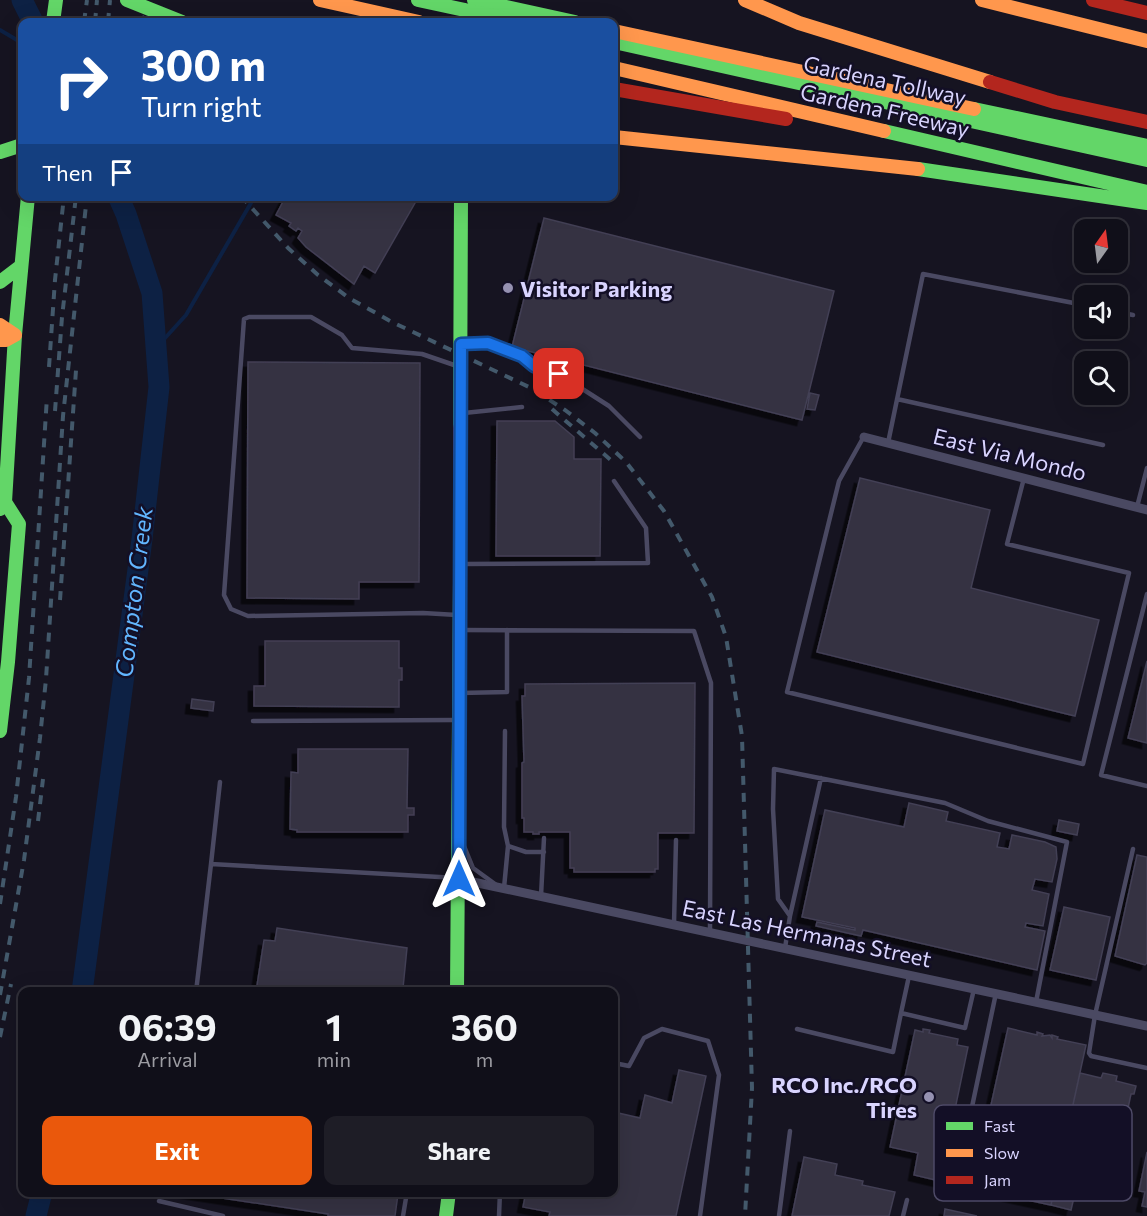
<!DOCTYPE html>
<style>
body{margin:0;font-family:Commissioner,sans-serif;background:#1e1d26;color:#f1f3f6;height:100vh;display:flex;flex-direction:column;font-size:22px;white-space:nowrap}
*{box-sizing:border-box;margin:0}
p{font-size:20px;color:#9c9ca2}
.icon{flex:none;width:33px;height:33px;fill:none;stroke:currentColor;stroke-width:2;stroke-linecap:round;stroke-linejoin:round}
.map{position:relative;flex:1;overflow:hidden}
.details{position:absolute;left:18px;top:987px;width:600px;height:210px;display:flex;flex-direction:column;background:#100f19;border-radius:12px;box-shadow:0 6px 24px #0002,0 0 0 2px #302f38}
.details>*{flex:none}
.hud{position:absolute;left:18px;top:18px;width:600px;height:183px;border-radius:12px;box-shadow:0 6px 24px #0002,0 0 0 2px #302f38;background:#1a4fa0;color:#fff;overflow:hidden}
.needle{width:39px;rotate:14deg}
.fabs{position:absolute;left:1074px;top:219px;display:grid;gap:12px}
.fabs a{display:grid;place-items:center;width:54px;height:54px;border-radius:12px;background:#100f19;box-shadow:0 6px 24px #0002,0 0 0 2px #302f38;font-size:30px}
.pin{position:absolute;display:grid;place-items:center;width:51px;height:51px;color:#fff;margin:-26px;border-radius:12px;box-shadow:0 3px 9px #0006}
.me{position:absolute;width:66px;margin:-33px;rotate:0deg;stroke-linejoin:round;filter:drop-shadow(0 0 4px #0008)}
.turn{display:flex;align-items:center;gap:21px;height:126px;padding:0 24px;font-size:27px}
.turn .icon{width:78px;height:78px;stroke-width:2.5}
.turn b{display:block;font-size:42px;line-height:51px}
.then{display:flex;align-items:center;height:57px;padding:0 24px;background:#0003;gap:12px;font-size:22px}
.eta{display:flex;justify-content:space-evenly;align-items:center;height:102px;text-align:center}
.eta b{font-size:36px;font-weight:700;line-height:42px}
.button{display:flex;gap:12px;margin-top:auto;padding:12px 24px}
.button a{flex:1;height:69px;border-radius:12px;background:#ea580c;color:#fff;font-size:24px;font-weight:700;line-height:69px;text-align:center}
.button a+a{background:#1e1d26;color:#f1f3f6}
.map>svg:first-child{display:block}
</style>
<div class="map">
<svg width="1147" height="1216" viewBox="0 0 1147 1216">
<defs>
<filter id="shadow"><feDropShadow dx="-5.5" dy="5.5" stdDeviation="0" flood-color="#0009"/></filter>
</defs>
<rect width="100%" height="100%" fill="#161421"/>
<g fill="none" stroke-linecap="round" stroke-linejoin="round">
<path stroke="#0d2144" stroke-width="4" d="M356,22L361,14
M0,30L22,43
M156,348L186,315L255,196"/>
<path stroke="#0d2144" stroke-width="21" d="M22,0L33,22
M82,992L142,539L159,387L152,293L126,214L118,196
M36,1216L42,1192"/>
</g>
<path fill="#343243" stroke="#433f54" stroke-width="1.5" filter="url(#shadow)" d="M286,196H419L375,273L364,266L354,284L306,247L298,238L302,231L298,228L296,231L289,226L291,223L276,215Z
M544,218L834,291L802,420L512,347Z
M248,362L420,363L419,582H359V599L247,598Z
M810,393L819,395L815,410L807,409Z
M497,421H555L574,437V459H601L600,556H496Z
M860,478L990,510L971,588L1099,620L1075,716L817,652Z
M265,641H399V668H402V680H399V707L254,706V686H265Z
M1147,661V743L1128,738Z
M695,683L694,833H658V869H655V872H574V868H570V832H539V834H533V832H524V818H522V763L524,762L522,696H525V684Z
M192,699L214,702L213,711L191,708Z
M298,749H408L407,808H414V815H408V832H297V830L290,829L291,772L298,773Z
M909,803L948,812L946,821L1000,833L997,847L1009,849L1012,835L1045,842L1056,847L1057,859L1052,882L1035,879L1032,890L1049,894L1043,926L1026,923L1025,927L1045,931L1037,970L863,930L861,936L816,926L817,922L855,930V928L802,917L825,810L904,827Z
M1059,820L1079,824L1077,835L1057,831Z
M1137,855L1147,857V963L1145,965L1115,956Z
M1064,907L1110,917L1096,980L1050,970Z
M277,928L407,948L403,988H401L400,992H256L264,940L275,941Z
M1008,1028L1037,1035V1032L1043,1034L1042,1036L1050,1035L1052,1038V1035L1058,1037L1057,1039L1086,1045L1051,1205L1000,1194L1007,1161L980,1155Z
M923,1029L930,1030L929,1033L958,1039L957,1045L968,1047L940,1181L914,1175L918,1153L890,1147L915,1030L923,1032Z
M679,1070L706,1076L676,1216H549L550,1212L523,1207L526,1192H614V1112L640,1118L645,1095L672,1103Z
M1080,1073L1101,1078L1103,1073L1117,1076L1116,1081L1136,1086L1134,1094H1131L1112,1183L1068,1174L1065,1187L1076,1189L1071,1210L1051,1205Z
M1147,1152V1207L1142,1206L1145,1192L1139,1191Z
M804,1157L837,1164L835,1175L863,1181L862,1185L895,1192L889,1216H792Z
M182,1192H389L398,1194L395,1216H328V1214Z
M945,1209L977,1216H944Z"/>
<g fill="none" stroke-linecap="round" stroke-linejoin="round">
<path stroke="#4a4962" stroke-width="4.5" d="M1118,312L1133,315
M462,344L488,343L522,356L534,366L559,374L609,406L640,437
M457,366L422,354L352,348L342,335L311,317H249L244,319L224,595L231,609L248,616L423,613L457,615
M897,399L1103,445
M464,413L522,407
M863,438L839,481L787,692L1083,764L1129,573L1007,544L1024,478
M888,443L923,274L1084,305
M1137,507L1147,468
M463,564L648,563L646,528L614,481
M1147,594L1101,775L1147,786
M460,630L694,631L711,683L710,932
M460,693L507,692V630
M253,721L457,720
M505,731L504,827L508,846L526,852H544
M464,846L473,868L495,884
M1133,849L1095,1015L1089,1053L1091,1056L1147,1068
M211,864L220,782
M504,888L508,846
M541,896L544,838
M790,916L821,778
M674,924L676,840
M785,948L790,916L778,899L773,809L774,769L945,803L988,821L1067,842L1036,1002
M909,976L901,1013L965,1028L974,989
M196,992L211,864L457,878
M797,1029L893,1052L901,1013
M614,1063L629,1066L644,1038L662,1029L708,1041L719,1075L700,1216
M957,1178L996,993
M159,1201L223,1216
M403,1216L407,1192
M499,1216L500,1192
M779,1216L790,1131
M903,1216L907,1200"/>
<path stroke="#4a4962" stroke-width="9" d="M864,437L1147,510
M459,879L1147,1026"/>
<path stroke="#63d668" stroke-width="14" d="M474,0L575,22
M53,22L56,0
M614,42L1147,160
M974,109L1147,146
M884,131L1147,192
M0,152L22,145
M918,169L1147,203
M0,282L21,266
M460,428L461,196
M0,509L5,502L15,335L28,196
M0,731L8,662L19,524L5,502
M457,992L460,582
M446,1216L449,1192"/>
<path stroke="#ff974d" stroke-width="14" d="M320,0L419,22
M745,0L799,23L990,82
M982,0L1147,41
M614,31L974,109
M614,68L884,131
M614,137L918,169
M0,325L15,335L6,340H0"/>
<path stroke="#b3261e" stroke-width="14" d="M1093,0L1147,13
M990,82L1055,102L1147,122
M614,89L786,119
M460,582V428"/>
<path stroke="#43596b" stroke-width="4" stroke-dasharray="9 8" stroke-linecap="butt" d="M136,0L144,22
M84,22L87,0
M95,22L97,0
M108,22L110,0
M241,196L288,248L318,275L349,298L392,322L531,388L565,410L595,433L626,462L664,511L712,597L726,637L742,736L752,1088L745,1216
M49,367L55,280L64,196
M552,409L613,462
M55,411L62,317L76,196
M60,600L76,370
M38,821L43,779
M0,904L16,797L29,678L47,397
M0,995L24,860L40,738L46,679L63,416L87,196
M0,1037L11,984"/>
<path stroke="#63d668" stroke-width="14" d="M127,0L182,22
M418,0L511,20"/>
</g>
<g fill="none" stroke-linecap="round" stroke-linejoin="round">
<g stroke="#114b97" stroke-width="15">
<path id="route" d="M459,879L461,344L488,343L522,356L534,366L559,374"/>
</g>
<use href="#route" stroke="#1a73e8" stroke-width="10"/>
</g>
<g fill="#9591b1" stroke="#130f26" stroke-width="2">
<circle cx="508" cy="288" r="6"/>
<circle cx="929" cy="1097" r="6"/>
</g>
<g text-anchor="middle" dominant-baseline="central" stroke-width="5" stroke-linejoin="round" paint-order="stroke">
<g font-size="22" fill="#d9d4ff" stroke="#130f26">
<text transform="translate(885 80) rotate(12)">Gardena Tollway</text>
<text transform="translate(885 110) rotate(13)">Gardena Freeway</text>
<text transform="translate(1010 454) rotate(14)">East Via Mondo</text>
<text transform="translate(807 933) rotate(12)">East Las Hermanas Street</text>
</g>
<g font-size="22" font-weight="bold" fill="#d9d4ff" stroke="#130f26" text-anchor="start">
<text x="520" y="288">Visitor Parking</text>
<text x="917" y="1084" text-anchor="end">RCO Inc./RCO<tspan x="917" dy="25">Tires</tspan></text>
</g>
<g font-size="24" font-style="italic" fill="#62b6ff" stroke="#130f26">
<text transform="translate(133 592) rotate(-83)">Compton Creek</text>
</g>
</g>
<rect x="934" y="1105" width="198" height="96" rx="9" fill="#130f26" stroke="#4e4a67" stroke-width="1.5"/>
<rect x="946" y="1122" width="27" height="8" fill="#63d668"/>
<rect x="946" y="1149" width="27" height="8" fill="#ff974d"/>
<rect x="946" y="1176" width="27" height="8" fill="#b3261e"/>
<g font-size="16" fill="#d9d4ff">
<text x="984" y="1132">Fast</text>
<text x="984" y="1159">Slow</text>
<text x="984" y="1186">Jam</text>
</g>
</svg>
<div class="fabs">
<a><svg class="needle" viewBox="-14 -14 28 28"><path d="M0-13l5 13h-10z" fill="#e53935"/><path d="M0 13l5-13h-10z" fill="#9c9ca2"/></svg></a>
<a><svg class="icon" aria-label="sound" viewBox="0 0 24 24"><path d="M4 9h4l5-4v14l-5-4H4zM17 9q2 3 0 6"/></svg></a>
<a><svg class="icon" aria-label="search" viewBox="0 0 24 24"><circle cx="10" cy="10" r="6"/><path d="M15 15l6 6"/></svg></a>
</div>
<div class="pin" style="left:559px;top:374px;background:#d93025"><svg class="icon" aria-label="arrive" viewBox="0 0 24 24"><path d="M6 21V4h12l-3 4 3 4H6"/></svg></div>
<svg class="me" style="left:459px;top:879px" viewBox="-20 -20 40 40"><path d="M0-17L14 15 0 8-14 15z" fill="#1a73e8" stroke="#fff" stroke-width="4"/></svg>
<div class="hud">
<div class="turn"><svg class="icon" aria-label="right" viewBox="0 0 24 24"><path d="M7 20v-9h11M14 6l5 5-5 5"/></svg><div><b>300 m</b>Turn right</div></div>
<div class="then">Then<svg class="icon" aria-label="arrive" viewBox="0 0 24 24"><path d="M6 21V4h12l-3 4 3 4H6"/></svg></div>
</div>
<section class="details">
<div class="eta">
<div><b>06:39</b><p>Arrival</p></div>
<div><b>1</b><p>min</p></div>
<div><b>360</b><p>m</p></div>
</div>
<div class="button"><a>Exit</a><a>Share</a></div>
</section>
</div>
